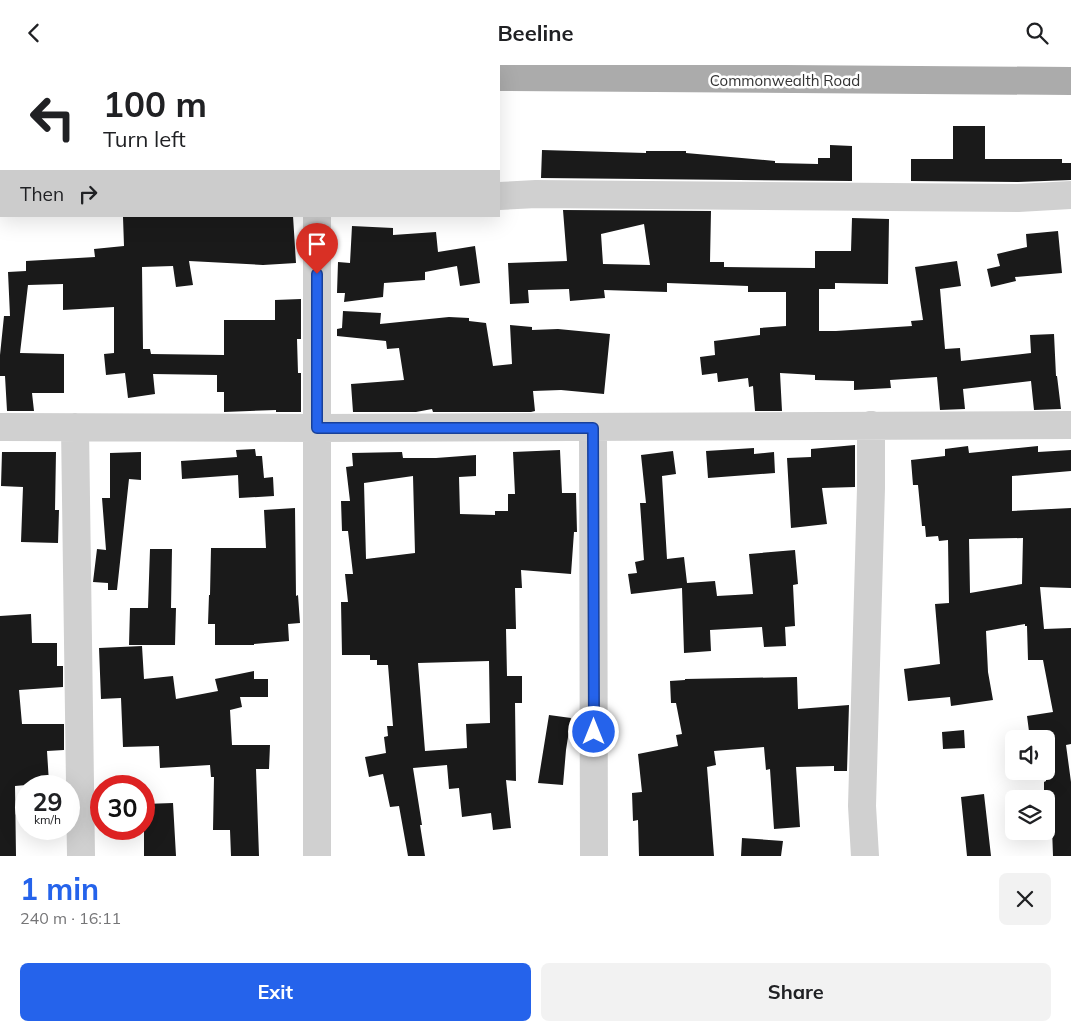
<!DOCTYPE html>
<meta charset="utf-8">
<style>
body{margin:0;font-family:Mulish,sans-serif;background:#f2f2f2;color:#202124;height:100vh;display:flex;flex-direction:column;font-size:19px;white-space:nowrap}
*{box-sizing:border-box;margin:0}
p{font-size:16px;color:#757577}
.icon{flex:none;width:28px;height:28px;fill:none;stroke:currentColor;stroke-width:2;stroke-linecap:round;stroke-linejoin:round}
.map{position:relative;height:791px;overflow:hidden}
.drawer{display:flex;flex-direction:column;background:#fff;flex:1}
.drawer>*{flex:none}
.guide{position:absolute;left:0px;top:0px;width:500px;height:152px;box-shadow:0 5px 20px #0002;background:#fff;color:#202124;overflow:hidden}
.fabs{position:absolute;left:1005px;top:665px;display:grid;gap:10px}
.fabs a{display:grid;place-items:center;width:50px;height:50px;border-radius:8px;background:#fff;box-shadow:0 5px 20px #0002;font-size:25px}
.speed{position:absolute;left:15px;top:710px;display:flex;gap:10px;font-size:25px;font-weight:700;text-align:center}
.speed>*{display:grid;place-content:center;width:65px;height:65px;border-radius:50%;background:#fff;box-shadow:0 5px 20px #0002;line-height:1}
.speed small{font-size:12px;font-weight:400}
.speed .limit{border:8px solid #d22;background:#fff;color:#111}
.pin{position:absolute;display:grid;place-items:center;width:42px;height:42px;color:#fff;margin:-51px -21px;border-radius:50% 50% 50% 0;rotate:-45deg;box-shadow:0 0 5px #0007}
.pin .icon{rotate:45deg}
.me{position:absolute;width:55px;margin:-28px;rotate:0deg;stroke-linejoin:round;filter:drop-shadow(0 0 4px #0008)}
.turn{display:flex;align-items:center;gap:18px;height:105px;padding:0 20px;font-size:22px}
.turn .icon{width:65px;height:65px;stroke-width:2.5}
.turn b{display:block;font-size:35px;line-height:42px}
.then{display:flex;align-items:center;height:48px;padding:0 20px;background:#0003;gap:10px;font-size:19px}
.round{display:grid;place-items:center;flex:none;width:52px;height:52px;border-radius:8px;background:#f2f2f2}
.overview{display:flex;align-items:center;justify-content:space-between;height:85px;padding:0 20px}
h1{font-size:30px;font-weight:700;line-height:38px;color:#2563eb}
.primary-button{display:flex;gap:10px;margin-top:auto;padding:10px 20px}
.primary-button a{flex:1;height:58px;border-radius:8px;background:#2563eb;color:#fff;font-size:20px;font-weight:700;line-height:58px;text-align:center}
.primary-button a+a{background:#f2f2f2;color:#202124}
header{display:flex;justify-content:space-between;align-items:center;height:65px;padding:0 20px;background:#fff;font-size:22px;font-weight:700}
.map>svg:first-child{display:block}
</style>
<header><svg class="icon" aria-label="back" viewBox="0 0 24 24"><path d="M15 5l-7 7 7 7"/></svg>Beeline<svg class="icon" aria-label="search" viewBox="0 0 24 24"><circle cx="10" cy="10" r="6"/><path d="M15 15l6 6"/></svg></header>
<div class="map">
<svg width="1071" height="791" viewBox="0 0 1071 791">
<rect width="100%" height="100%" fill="#fff"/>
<path fill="#1a1a1a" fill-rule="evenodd" d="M953,61H985V94H1062V98H1071V115L1018,117L911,116V94H953Z
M830,80L852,81V116L541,113L542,85L646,88V86H686V88L775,96V98L818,99V93H830Z
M563,145L711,146L710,197H724V202L815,203V186H851L852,153L889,154L888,219L835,218V224H819V266H836L912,261L911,256L923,255L915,202L957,196L961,221L940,224L945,284L960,283L961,296L1031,288L1030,270L1054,269L1056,311H1057L1061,344L1034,345L1031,316L963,324L965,344L940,345L937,312L890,315L891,323L854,325V316L815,315V310L780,308L782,346H755L753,321L749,322L748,313L718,317L717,308L702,310L700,292L715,290L714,276L760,270V263L786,261V227H748V221L667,218V227L604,225L605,233L570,236L569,224L528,225L529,238L510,239L508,198L567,196ZM644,159L650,200L603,199L601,169Z
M293,151L296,198L263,200L189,196L193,220L176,222L173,201L142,202L143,284H150L151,289L224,290V255H275V235L301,234V274H297L298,308H301V347H276V345L224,347V327H217V310L153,309L155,329L128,333L125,308L106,310L104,289L114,288V242L63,245V219L28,220L20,288L64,289V328H32L34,346H7L5,311H0V290L4,251H10L8,207L26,206V196L95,192L94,184L124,181L123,152Z
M352,161L393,163V170L436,167L438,187L475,181L480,218L460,221L457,201L425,207V215L384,218L383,232L344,237L345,228H337L338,197L350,198Z
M1058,166L1062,208L1015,212L1016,216L991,222L987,204L1000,201L997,189L1027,182L1026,169Z
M343,246L381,248L380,259L449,252L469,253V256L486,258L493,301L512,299L510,260L532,262V265L558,264L610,269L604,329L561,325L533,326L535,346L531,347H433L432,344L416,347H353L351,319L404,315L399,283L387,284L386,276L337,271V264L342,263Z
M855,380V422L822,423L827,459L791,463L787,393L811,392V384Z
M968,381L969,388L1038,381V387L1071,385V406L1012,411V446L1071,443V523L1040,522L1044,564L1071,563V679L1066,680L1071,717V791H1053L1051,734H1044V717L1046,716V674H1030L1027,651L1053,647L1043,595H1028L1027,561H1025V559L986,566L988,607L993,635L951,641L950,632L908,636L904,604L940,599L935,539L949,538L948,475L939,476L938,471L926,472L925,461H922L918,420H913L911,395L945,391V384ZM1023,473L1022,519L970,528L969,474Z
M754,383V389L774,387L775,408L708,413L706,386Z
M255,384L256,391H262L264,413L273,412L274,431L239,433L238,410L182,414L181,396L237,392L236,385Z
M560,385L562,428H576L577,467H574L571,509L521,505L522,523H515L516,564H506L507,611H522V638H515L516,716L506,715L511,763L493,765L491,748L462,752L459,723L449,724L447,700L413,703L422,760H420L425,791H408L399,741L390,742L383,709L369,712L365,692L386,688L384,672L388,671L387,661H393L388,600H377V595H370V590H342L341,537H348L345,509H353L348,466H342L341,436H350L346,402L353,401L352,388L402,387L403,393H436L476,390V411L459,412L460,449L495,450V446H508V429H515L513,387ZM413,411L415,488L366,494L364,418ZM489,596L490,658L466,659L467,683L425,686L418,598Z
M673,386L676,409L662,411L667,494L684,492L687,518L715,516L717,531L753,529L749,489L795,485L798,519L793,520L795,561L785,562L786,581L764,582L762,562L710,565L711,586L684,588L682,523L631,529L628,509L637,508L635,497L644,495L640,438H646L641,390Z
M2,387H56L55,445H59L58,478L21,477L23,422L1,421Z
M141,387V415L129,414L117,525H108V518L93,517L97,484L106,485L102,433H110V388Z
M295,443L296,531L298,530L300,558L288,559L289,576L254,579V580H215V559H208L209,530H210L211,483H266L264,445Z
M150,484H172L171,543H176L175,580H129L130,543H148Z
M31,549L32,578H57V601H63V622L19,625L22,659H64V685L47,686L49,718L15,721L16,791H0V551Z
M142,581L144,614L173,611L176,634L218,626L215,614L254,606V614H268V632H240L242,642L230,645L232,680H270L269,704H256L259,791H231L230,765H213L214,712H211L210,700L160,703L159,681L123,682L121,633L101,634L99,583Z
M797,612L798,644L849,640L847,706H834V701L796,702L800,762L774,764L770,704L766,705L764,682L714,686L716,700L707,702L714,791H639L638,755L633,756L632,728L642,727L638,689L678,681L676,670L682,669L676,638H671L670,616L685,615V614Z
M549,650L571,653L566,685L563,720L538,718Z
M964,665L965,683L943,684L942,667Z
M984,729L991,791H967L961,732Z
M173,738L176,791H144V739Z
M742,773L783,776L781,791H741Z"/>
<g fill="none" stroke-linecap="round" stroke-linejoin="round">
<path stroke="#d0d0d0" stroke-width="28" d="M319,1V0
M0,131H1
M499,131L536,129L1018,133L1071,130
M317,151V791
M0,362L317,363L1071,360
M75,362L81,791
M593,363L594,791
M865,791L862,741L871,423V360"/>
<path stroke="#ababab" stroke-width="28" d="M0,6H1
M499,12L1071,16"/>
</g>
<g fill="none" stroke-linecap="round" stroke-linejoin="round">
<g stroke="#184099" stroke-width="12">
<path id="route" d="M317,209V363H593L594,667"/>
</g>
<use href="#route" stroke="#2563eb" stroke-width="9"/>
</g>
<g text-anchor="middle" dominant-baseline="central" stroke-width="5" stroke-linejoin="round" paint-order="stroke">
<g font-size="15" fill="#333" stroke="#fff">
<text x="785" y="15">Commonwealth Road</text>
</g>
</g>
</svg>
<div class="fabs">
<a><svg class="icon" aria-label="sound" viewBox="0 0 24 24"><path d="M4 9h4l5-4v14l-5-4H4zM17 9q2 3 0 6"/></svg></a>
<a><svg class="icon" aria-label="layers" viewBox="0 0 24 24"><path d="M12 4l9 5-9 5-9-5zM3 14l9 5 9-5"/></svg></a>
</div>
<div class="speed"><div>29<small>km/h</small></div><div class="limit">30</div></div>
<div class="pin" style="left:317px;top:209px;background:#d93025"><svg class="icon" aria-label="arrive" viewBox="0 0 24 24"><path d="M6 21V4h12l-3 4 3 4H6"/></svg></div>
<svg class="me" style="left:594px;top:667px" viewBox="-20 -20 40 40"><circle r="17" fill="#2563eb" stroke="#fff" stroke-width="3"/><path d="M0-11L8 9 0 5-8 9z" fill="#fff"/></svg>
<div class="guide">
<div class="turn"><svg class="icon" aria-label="left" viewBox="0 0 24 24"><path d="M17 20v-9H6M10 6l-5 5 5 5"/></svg><div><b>100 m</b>Turn left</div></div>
<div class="then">Then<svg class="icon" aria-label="right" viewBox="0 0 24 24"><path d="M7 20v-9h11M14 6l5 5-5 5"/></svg></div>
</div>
</div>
<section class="drawer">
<div class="overview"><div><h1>1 min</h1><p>240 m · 16:11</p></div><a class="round"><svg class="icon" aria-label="close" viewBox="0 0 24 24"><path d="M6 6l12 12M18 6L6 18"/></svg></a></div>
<div class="primary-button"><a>Exit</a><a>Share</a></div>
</section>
